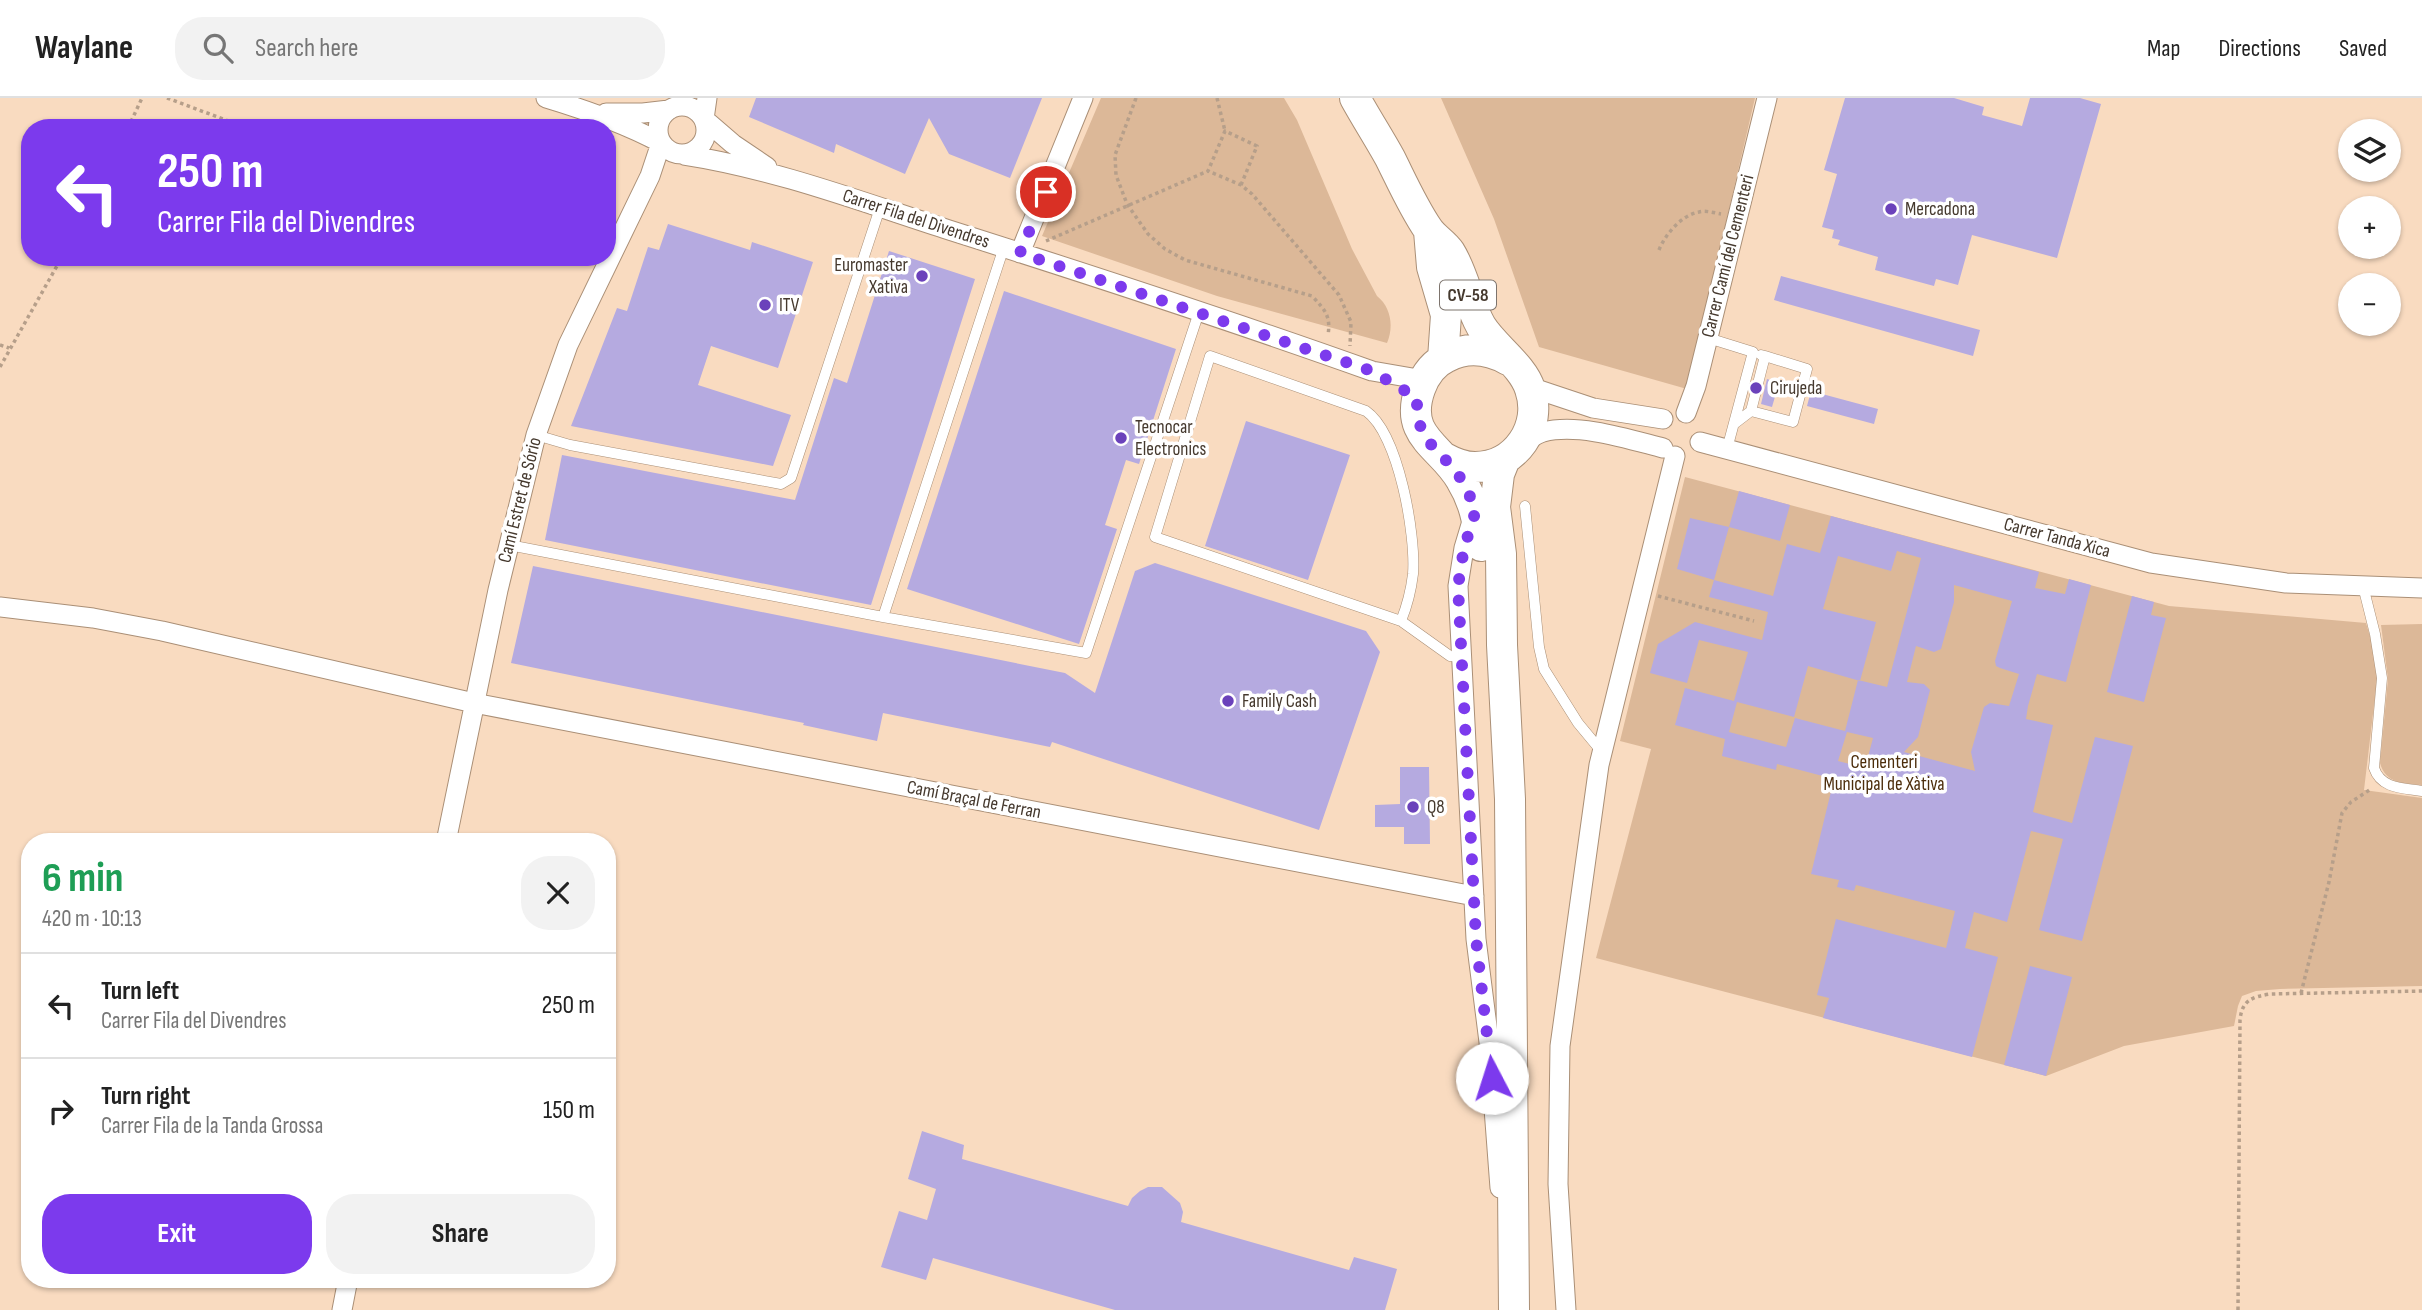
<!DOCTYPE html>
<meta charset="utf-8">
<style>
body{margin:0;font-family:"Sofia Sans Condensed",sans-serif;background:#f2f2f2;color:#222;height:100vh;display:flex;flex-direction:column;font-size:26px;white-space:nowrap}
*{box-sizing:border-box;margin:0}
p{font-size:23px;color:#767676}
.icon{flex:none;width:38px;height:38px;fill:none;stroke:currentColor;stroke-width:2;stroke-linecap:round;stroke-linejoin:round}
.map{position:relative;flex:1;overflow:hidden}
.drawer{position:absolute;left:21px;top:735px;width:595px;height:455px;display:flex;flex-direction:column;background:#fff;border-radius:28px;box-shadow:0 2px 5px #0004}
.drawer>*{flex:none}
.guide{position:absolute;left:21px;top:21px;width:595px;height:147px;border-radius:28px;box-shadow:0 2px 5px #0004;background:#7c3aed;color:#fff;overflow:hidden}
.buttons{position:absolute;left:2338px;top:21px;display:grid;gap:14px}
.buttons a{display:grid;place-items:center;width:63px;height:63px;border-radius:50%;background:#fff;box-shadow:0 2px 5px #0004;font-size:35px}
.pin{position:absolute;display:grid;place-items:center;width:60px;height:60px;color:#fff;margin:-30px;border:4px solid #fff;border-radius:50%;box-shadow:0 2px 7px #0007}
.me{position:absolute;width:77px;margin:-38px;rotate:355deg;stroke-linejoin:round;filter:drop-shadow(0 0 5px #0008)}
.turn{display:flex;align-items:center;gap:24px;height:147px;padding:0 21px;font-size:32px}
.turn .icon{width:91px;height:91px;stroke-width:2.5}
.turn b{display:block;font-size:49px;line-height:60px}
.round{display:grid;place-items:center;flex:none;width:74px;height:74px;border-radius:28px;background:#f2f2f2}
.overview{display:flex;align-items:center;justify-content:space-between;height:119px;padding:0 21px}
h1{font-size:42px;font-weight:700;line-height:52px;color:#1e9e55}
.cta{display:flex;gap:14px;margin-top:auto;padding:14px 21px}
.cta a{flex:1;height:80px;border-radius:28px;background:#7c3aed;color:#fff;font-size:28px;font-weight:700;line-height:80px;text-align:center}
.cta a+a{background:#f2f2f2;color:#222}
ul{padding:0;list-style:none}
li{display:flex;align-items:center;gap:21px;height:105px;padding:0 21px;border-top:2px solid #e0e0e0}
li div{flex:1}
li b{display:block;font-size:26px}
li em{font-style:normal}
header{display:flex;align-items:center;gap:42px;box-sizing:border-box;height:98px;padding:0 35px;background:#fff;border-bottom:2px solid #e0e0e0}
header strong{font-size:33px}
nav{display:flex;gap:38px;margin-inline-start:auto;font-size:24px}
.search{width:490px;height:63px;background:#f2f2f2;display:flex;align-items:center;gap:18px;box-sizing:border-box;padding:0 24px;border-radius:28px;color:#767676;font-size:26px}
.map>svg:first-child{display:block}
</style>
<header>
<strong>Waylane</strong>
<div class="search"><svg class="icon" aria-label="search" viewBox="0 0 24 24"><circle cx="10" cy="10" r="6"/><path d="M15 15l6 6"/></svg>Search here</div>
<nav><a>Map</a><a>Directions</a><a>Saved</a></nav>
</header>
<div class="map">
<svg width="2422" height="1212" viewBox="0 0 2422 1212">
<rect width="100%" height="100%" fill="#f9dbc0"/>
<path fill="#dcb898" d="M1101,0H1284L1297,22L1352,151L1377,198C1391,209 1394,229 1387,245L1217,198L1042,138Z
M1441,0H1755L1687,291L1539,249L1494,121Z
M1685,379L2169,508L2366,525L2375,555L2377,582L2364,692L2422,700V888L2280,891L2256,893L2242,898L2238,908L2234,928L2124,948L2046,978L1596,860L1651,651L1620,643Z
M2422,526V687C2403,685 2386,686 2380,665L2388,581L2381,527Z"/>
<path fill="#b5aae0" fill-rule="evenodd" d="M756,0H1042L1010,80L949,56L929,20L905,76L836,46L834,55L749,19Z
M1845,0H1954L1984,9L1982,17L2022,28L2030,0H2080L2101,6L2057,160L1972,137L1958,187L1936,181L1934,188L1875,172L1878,159L1838,147L1840,142L1832,140L1834,132L1822,129L1837,76L1824,72Z
M668,126L750,152L752,144L813,164L778,270L711,248L698,287L791,317L773,368L571,328L617,210L627,213L648,149L659,152Z
M889,153L975,181L871,507L545,442L562,357L795,402L834,280L847,285Z
M1781,178L1980,232L1973,258L1774,202Z
M1004,193L1176,251L1139,366L1126,362L1105,427L1117,431L1079,546L907,491Z
M1767,281L1779,285L1772,309L1761,306Z
M1811,293L1878,311L1874,326L1807,308Z
M1246,323L1350,357L1308,482L1205,448Z
M1739,393L1790,407L1780,443L1729,429Z
M1831,418L2039,474L2035,490L2065,496L2069,481L2091,487L2066,584L2037,576L2028,608L2026,621L2053,627L2033,714L2072,725L2095,639L2133,648L2082,843L2039,832L2063,741L2031,733L2007,824L1974,814L1965,850L1998,859L1972,959L1823,920L1829,900L1817,897L1836,821L1946,850L1955,813L1856,787L1854,793L1837,789L1839,782L1811,776L1834,681L1777,666L1776,672L1722,658L1725,641L1675,627L1685,590L1734,603L1748,554L1699,542L1687,585L1650,575L1658,546L1695,524L1762,542L1768,514L1709,499L1714,482L1773,498L1787,446L1820,455ZM1897,453L1921,460L1887,589L1858,582L1845,633L1795,620L1786,649L1729,634L1737,604L1794,619L1808,568L1860,583L1876,524L1823,511L1838,458L1891,473ZM1954,487L2012,503L1995,563L1996,568L2000,570L2019,576L2009,608L1990,605L1984,609L1971,654L1975,673L1904,654L1918,639L1930,592L1924,586L1907,584L1916,548L1934,554L1941,551L1954,504ZM1847,634L1873,640L1865,670L1838,663Z
M1690,420L1729,429L1714,482L1677,471Z
M1155,465L1366,533L1380,554L1319,732L1052,644L1050,649L883,615L877,643L803,627L804,625L511,565L533,468L1065,575L1095,595L1135,473Z
M2132,498L2154,504L2151,517L2166,520L2144,604L2107,594Z
M1400,669H1429L1430,746H1404V729H1375V707L1400,706Z
M2030,868L2072,879L2046,978L2004,967Z
M922,1033L964,1047L962,1061L1128,1108L1132,1100L1140,1093L1148,1089H1162L1180,1105L1183,1114L1181,1124L1349,1172L1354,1159L1397,1171L1385,1212H1115L933,1160L926,1182L881,1169L899,1113L927,1122L936,1091L908,1081Z"/>
<g fill="none" stroke-linecap="round" stroke-linejoin="round">
<g stroke="#aa8f76" stroke-width="11">
<path id="service" d="M1708,240L1753,254L1727,351
M1751,313L1793,324L1807,271L1765,258
M1734,326L1751,313L1765,258L1761,257
M536,337L570,347L781,386L791,380L880,110
M1525,408L1539,549L1544,571L1578,625L1602,654
M509,447L883,519L1004,149
M2363,488L2375,536L2382,580L2374,670C2381,691 2403,690 2422,693
M883,519L1086,555L1199,214
M1401,523C1407,508 1411,493 1413,476C1416,438 1399,336 1366,313L1210,258L1155,439L1401,523L1450,558L1463,559"/>
</g>
<g stroke="#aa8f76" stroke-width="21">
<path id="minor" d="M707,0L704,21L733,46L767,69
M658 32a24 24 0 1 1 48 0a24 24 0 1 1-48 0Z
M606,15H643L669,12
M684,57C775,71 862,104 949,132C1091,177 1232,223 1372,273L1424,282
M1020,155L1083,0
M1530,289L1593,310L1663,321
M1686,315L1696,288L1767,0
M1524,344C1530,341 1536,336 1543,334C1579,325 1628,341 1663,350
M1700,344L2151,465L2286,485L2422,490
M1473,420L1464,450L1458,488L1476,841L1489,944L1500,1090
M0,509L93,520L162,533L474,605L1474,798
M446,744L498,492L536,337L568,247L650,78L661,45C624,25 586,12 546,0
M342,1212L348,1181
M1566,1212L1558,1086L1560,948L1599,667L1675,358"/>
</g>
<g stroke="#aa8f76" stroke-width="32">
<path id="primary" d="M1355,0C1366,20 1379,40 1390,60C1402,84 1413,109 1428,131C1434,140 1444,145 1450,154C1464,176 1468,205 1481,228C1494,249 1523,268 1530,291C1543,328 1516,369 1475,369C1464,369 1454,365 1445,360
M1429,133L1432,169L1446,217L1443,261
M1505,361L1499,376L1495,409L1501,456L1502,547L1510,701L1514,1212
M1481,448C1478,424 1474,403 1461,382C1442,348 1403,339 1420,291C1425,277 1434,265 1447,259C1468,248 1488,251 1508,262"/>
</g>
<path stroke="#b69f8a" stroke-width="3.5" stroke-dasharray="3.5 3.5" stroke-linecap="butt" d="M167,0L247,30
M1136,0L1115,57L1116,77L1127,106L1148,136L1165,151L1185,162L1312,198C1325,212 1331,218 1328,237
M1217,0L1225,33
M128,30L142,0
M1241,87L1257,48L1225,33L1208,73L1241,87L1252,96L1339,197L1351,224L1350,248
M1046,143L1208,73
M1659,152C1665,137 1681,117 1699,114C1705,112 1715,115 1721,116
M0,247L9,250
M0,269L62,159
M1658,498L1754,523
M2301,895L2329,784L2342,715L2351,704L2371,691
M2238,1212L2240,922C2242,902 2252,899 2270,896L2422,893"/>
<use href="#service" stroke="#fff" stroke-width="10"/>
<use href="#minor" stroke="#fff" stroke-width="19"/>
<use href="#primary" stroke="#fff" stroke-width="30"/>
</g>
<g fill="none" stroke-linecap="round" stroke-linejoin="round">
<path stroke="#7c3aed" stroke-width="12" stroke-dasharray="0 21.6" d="M1046,94L1020,155L1372,273L1417,300C1416,345 1436,346 1459,378C1466,388 1471,401 1476,412L1464,450L1458,488L1476,841L1492,980"/>
</g>
<g fill="#6b42bb" stroke="#fff" stroke-width="2.5">
<circle cx="1891" cy="111" r="7"/>
<circle cx="922" cy="178" r="7"/>
<circle cx="765" cy="207" r="7"/>
<circle cx="1756" cy="290" r="7"/>
<circle cx="1121" cy="340" r="7"/>
<circle cx="1228" cy="603" r="7"/>
<circle cx="1413" cy="709" r="7"/>
</g>
<g text-anchor="middle" dominant-baseline="central" stroke-width="7" stroke-linejoin="round" paint-order="stroke">
<rect fill="#fff" stroke="#7d746d" stroke-width="2" x="1440" y="182.5" width="56" height="29" rx="5"/>
<g font-size="18" font-weight="bold" fill="#45392e">
<text x="1468" y="197">CV-58</text>
</g>
<g font-size="19" fill="#45392e" stroke="#fff" text-anchor="start">
<text x="1905" y="111">Mercadona</text>
<text x="908" y="167" text-anchor="end">Euromaster<tspan x="908" dy="22">Xativa</tspan></text>
<text x="779" y="207">ITV</text>
<text x="1770" y="290">Cirujeda</text>
<text x="1135" y="329">Tecnocar<tspan x="1135" dy="22">Electronics</tspan></text>
<text x="1242" y="603">Family Cash</text>
<text x="1427" y="709">Q8</text>
</g>
<g font-size="19" fill="#45392e" stroke="#fff">
<text transform="translate(916 121) rotate(18)">Carrer Fila del Divendres</text>
<text transform="translate(1728 158) rotate(-76)">Carrer Camí del Cementeri</text>
<text transform="translate(520 402) rotate(-76)">Camí Estret de Sório</text>
<text transform="translate(2057 440) rotate(15)">Carrer Tanda Xica</text>
<text transform="translate(974 702) rotate(11)">Camí Braçal de Ferran</text>
</g>
<g font-size="19" fill="#4c2d0b" stroke="#fff">
<text x="1884" y="664">Cementeri<tspan x="1884" dy="22">Municipal de Xàtiva</tspan></text>
</g>
</g>
</svg>
<div class="buttons">
<a><svg class="icon" aria-label="layers" viewBox="0 0 24 24"><path d="M12 4l9 5-9 5-9-5zM3 14l9 5 9-5"/></svg></a>
<a>+</a>
<a>−</a>
</div>
<div class="pin" style="left:1046px;top:94px;background:#d93025"><svg class="icon" aria-label="arrive" viewBox="0 0 24 24"><path d="M6 21V4h12l-3 4 3 4H6"/></svg></div>
<svg class="me" style="left:1492px;top:980px" viewBox="-20 -20 40 40"><circle r="19" fill="#fff"/><path d="M0-13L10 11 0 6-10 11z" fill="#7c3aed"/></svg>
<div class="guide">
<div class="turn"><svg class="icon" aria-label="left" viewBox="0 0 24 24"><path d="M17 20v-9H6M10 6l-5 5 5 5"/></svg><div><b>250 m</b>Carrer Fila del Divendres</div></div>
</div>
<section class="drawer">
<div class="overview"><div><h1>6 min</h1><p>420 m · 10:13</p></div><a class="round"><svg class="icon" aria-label="close" viewBox="0 0 24 24"><path d="M6 6l12 12M18 6L6 18"/></svg></a></div>
<ul>
<li><svg class="icon" aria-label="left" viewBox="0 0 24 24"><path d="M17 20v-9H6M10 6l-5 5 5 5"/></svg><div><b>Turn left</b><p>Carrer Fila del Divendres</p></div><em>250 m</em></li>
<li><svg class="icon" aria-label="right" viewBox="0 0 24 24"><path d="M7 20v-9h11M14 6l5 5-5 5"/></svg><div><b>Turn right</b><p>Carrer Fila de la Tanda Grossa</p></div><em>150 m</em></li>
</ul>
<div class="cta"><a>Exit</a><a>Share</a></div>
</section>
</div>
